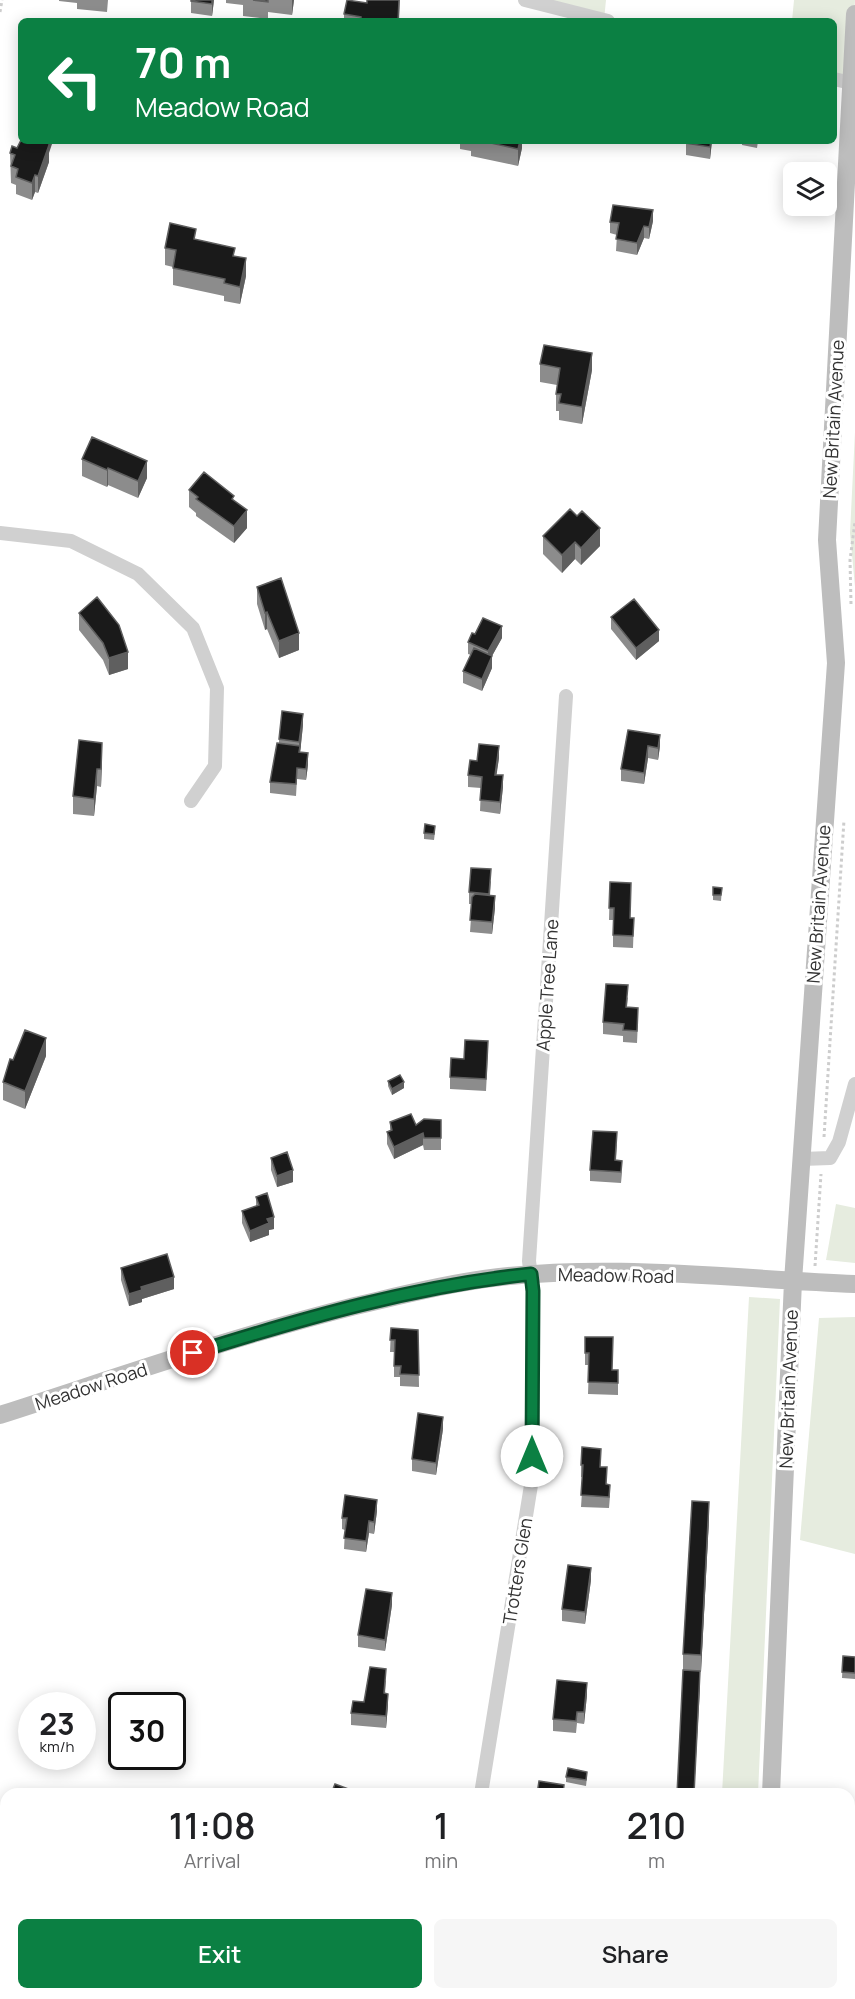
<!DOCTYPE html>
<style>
body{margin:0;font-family:Manrope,sans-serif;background:#f6f6f6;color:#202124;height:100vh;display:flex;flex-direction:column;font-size:22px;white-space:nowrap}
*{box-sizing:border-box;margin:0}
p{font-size:20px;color:#757577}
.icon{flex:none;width:33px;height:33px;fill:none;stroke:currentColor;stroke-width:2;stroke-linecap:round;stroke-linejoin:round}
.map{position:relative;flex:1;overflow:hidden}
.panel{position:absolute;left:0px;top:1788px;width:855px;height:212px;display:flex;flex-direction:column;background:#fff;border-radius:18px 18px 0 0;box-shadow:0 3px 15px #0003}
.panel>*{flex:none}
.banner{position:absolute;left:18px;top:18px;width:819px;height:126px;border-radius:9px;box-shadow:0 3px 15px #0003;background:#0b8043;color:#fff;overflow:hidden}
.tools{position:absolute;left:783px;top:162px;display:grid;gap:12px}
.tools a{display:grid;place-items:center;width:54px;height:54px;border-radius:9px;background:#fff;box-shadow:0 3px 15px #0003;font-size:30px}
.speed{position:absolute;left:18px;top:1692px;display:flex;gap:12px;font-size:30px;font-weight:700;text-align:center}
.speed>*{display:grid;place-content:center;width:78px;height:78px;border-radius:50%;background:#fff;box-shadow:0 3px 15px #0003;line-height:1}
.speed small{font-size:15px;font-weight:400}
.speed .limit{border:3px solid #111;border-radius:9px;background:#fff;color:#111}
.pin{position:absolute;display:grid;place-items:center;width:51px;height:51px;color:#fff;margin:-26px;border:3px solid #fff;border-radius:50%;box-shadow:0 2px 6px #0007}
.me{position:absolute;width:66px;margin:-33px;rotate:0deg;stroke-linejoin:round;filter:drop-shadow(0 0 4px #0008)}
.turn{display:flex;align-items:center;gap:21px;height:126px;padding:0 18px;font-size:27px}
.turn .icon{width:78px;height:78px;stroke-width:2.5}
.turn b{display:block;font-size:42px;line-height:51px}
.eta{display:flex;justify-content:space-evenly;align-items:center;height:102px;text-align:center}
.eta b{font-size:36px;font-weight:600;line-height:42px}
.primary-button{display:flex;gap:12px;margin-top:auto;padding:12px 18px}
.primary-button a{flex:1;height:69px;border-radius:9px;background:#0b8043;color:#fff;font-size:24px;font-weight:600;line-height:69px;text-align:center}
.primary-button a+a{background:#f6f6f6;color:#202124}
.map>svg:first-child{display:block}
</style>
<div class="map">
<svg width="855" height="1999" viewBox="0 0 855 1999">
<rect width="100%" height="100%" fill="#fff"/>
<path fill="#e6ecdf" d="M525,0H606L604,20Z
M794,0H855L851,83L834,79V21H792Z
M855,432V587L850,533Z
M836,1204L855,1208V1263L826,1260Z
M749,1297L780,1299L758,1794H722Z
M855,1317V1554L800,1540L819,1318Z
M711,1994H749V1999H711Z"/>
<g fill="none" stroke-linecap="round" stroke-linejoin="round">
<path stroke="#cdcdcd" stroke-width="3" stroke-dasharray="3 3" stroke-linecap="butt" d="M0,12L2,0
M851,604L850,560L855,522
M824,1137L844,820
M815,1266L821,1174"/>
<path stroke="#d0d0d0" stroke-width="14" d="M525,0L608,21
M834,79L851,83
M0,533L71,541L138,574L193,628L217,688L215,766L191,801
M802,1159L830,1158L839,1142L855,1084
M481,1794L532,1479L533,1291L529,1261L566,696
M400,1999L404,1994"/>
<path stroke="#bdbdbd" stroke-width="18" d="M0,1415C118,1377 235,1336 355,1306C398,1296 440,1285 484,1279C606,1262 733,1279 855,1284
M771,1794L793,1281L836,663L827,540L855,14
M762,1999V1994"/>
</g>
<path fill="#8c8c8c" d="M59,0H108L107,12L77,9V3L59,1Z
M191,0H214L212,16L191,13Z
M226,0H294L292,15L268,12V19L243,16V5L226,3Z
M400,0L399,21H344V14L367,3Z
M21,128V141L49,153V162L38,193L35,192L32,200L16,194V185L11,183L10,153L17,148L21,141Z
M460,141H522V148L518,166L471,156V151L460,149Z
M686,141H712L710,159L686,155Z
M742,141H762L761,142L758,141L757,148L742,145Z
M653,221L649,239L644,238L637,255L616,251L617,235L610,233V222Z
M196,239L235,256L246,276L240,304L224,301V296L173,285V267L165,265V248Z
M540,364L592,370L582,424L559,420V411H556V394L557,385L540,382Z
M82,459L147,478L138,498L108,485L107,487L82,476Z
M189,490L234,500L247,528L234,543L196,516V513L189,507Z
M577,516L600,546L581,565L575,559L562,573L543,554V536Z
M257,587L299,650L279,658L267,629L265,630L257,604Z
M79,613L128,669L109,675L103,660L79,630Z
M611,617L659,641L636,660L611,629Z
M475,634L502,638L492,656V668L482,691L463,683V671L471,655L468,654V642Z
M303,725L300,752L308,765L306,780L297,779L296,796L270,793V782L279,743V739Z
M628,730L660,746L658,760L648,758L644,784L621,781V769Z
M499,758L496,775L503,787L500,814L480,811L481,788L468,787V775L477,761Z
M102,760L101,787L97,786L94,816L73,814V796Z
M435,832L434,840L424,839V833Z
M491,881L490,896L495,908L492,934L470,932L472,904H469V892Z
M610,882L630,918H634L633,948L613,947V920H609Z
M713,887L722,888L721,901L713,900Z
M628,997L627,1007L638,1020L637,1043L623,1042V1036L603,1034V1022Z
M488,1053L486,1091L450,1089V1077L464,1059Z
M46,1056L25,1109L3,1100V1082L13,1060Z
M388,1081L404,1088L392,1095L388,1086Z
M441,1120V1150H424L423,1145L394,1159L387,1144V1132L390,1131V1122L416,1125Z
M617,1144L616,1161L622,1173L621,1183L590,1181V1170Z
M271,1158L293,1182L277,1187L271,1170Z
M256,1197L274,1229L269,1230V1235L250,1242L242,1223V1211L256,1206Z
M121,1268L174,1289L142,1299V1302L129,1306L121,1280Z
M391,1328L418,1330L419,1387L400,1386V1377H394V1352H390Z
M585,1337L612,1370H618V1395L588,1394L589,1365H585Z
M443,1429L436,1475L412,1471V1459Z
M581,1465L601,1467L610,1496L609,1508L581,1507L583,1477H581Z
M377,1511L374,1534L369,1533L366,1552L344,1549L345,1530L342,1529V1518Z
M709,1519L701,1672H700V1688L683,1670V1654Z
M591,1580L585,1624L562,1621V1609Z
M392,1605L385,1651L358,1647V1635Z
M843,1656L855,1657V1679L842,1678Z
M386,1680L385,1694L388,1705L386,1728L351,1725V1713Z
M587,1695L584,1724L577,1723L576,1733L553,1731V1719Z
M566,1777H587L586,1786L566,1782Z
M849,1950L855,1952V1999H846L826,1994H849Z
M172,1994H184L181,1998Z
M264,1994H283L278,1999H271Z
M637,1994H657L655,1999H637Z"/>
<path fill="#5f5f5f" d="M212,0H214L212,16Z
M292,0H294L292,15Z
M49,141H53L49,153V162L38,193V176Z
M520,141H522V148L518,166V149Z
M711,141H712L710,159V147Z
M35,175V192L32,200V183Z
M653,210V221L649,239V227Z
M644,226V238L637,255V243Z
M246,258V276L240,304V287Z
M592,353V370L582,424V407Z
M147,461V478L138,498V481Z
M108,468V485L107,487V470Z
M247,510V528L234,543V526Z
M600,528V546L581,565V548Z
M575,542V559L562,573V555Z
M267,612V629L265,630V613Z
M502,626V638L488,663V651Z
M659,630V641L636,660V648Z
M299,633V650L279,658V641Z
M128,652V669L109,675V658Z
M492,656V668L482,691V679Z
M303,714V725L299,764V742Z
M660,735V746L658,760V748Z
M102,743V760L101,787V769Z
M499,746V758L495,786V775Z
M648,746V758L644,784V773Z
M308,753V765L306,780V769Z
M97,769V786L94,816V799Z
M503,775V787L500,814V802Z
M495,896V908L492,934V922Z
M46,1038V1056L25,1109V1091Z
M404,1082V1088L392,1095V1089Z
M423,1133V1145L394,1159V1147Z
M293,1170V1182L277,1187V1176Z
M274,1217V1229L269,1230V1235L250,1242V1231L267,1219Z
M174,1277V1289L142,1299V1302L129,1306V1294L141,1287Z
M443,1417V1429L436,1475V1463Z
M377,1500V1511L374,1534V1522Z
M709,1502V1519L701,1672V1655Z
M369,1521V1533L366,1552V1541Z
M591,1568V1580L585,1624V1612Z
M392,1593V1605L385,1651V1640Z
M700,1671V1688L694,1794Z
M587,1683V1695L584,1724V1712Z
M388,1694V1705L386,1728V1716Z
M275,1994H283L278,1999H275Z"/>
<path fill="#1a1a1a" stroke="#5f5f5f" stroke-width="1.5" d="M191,0H212V4L191,1Z
M253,0H268V2Z
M347,0L367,3V0H399L398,21H361V17L344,14Z
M21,140L49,141V145L38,176L35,175L32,183L16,177L18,169L11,166L15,155L10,153L12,146L17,148Z
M482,141H520L518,149Z
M686,141H711L710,147L686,143Z
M613,205L653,210L649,227L644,226L637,243L616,239L619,223L610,222Z
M170,223L196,229L194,239L235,248L233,256L246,258L240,287L224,283L225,279L173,268L176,250L165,248Z
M544,345L592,353L582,407L559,403L561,394H556L560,368L540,364Z
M92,437L147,461L138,481L108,468L107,470L82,459Z
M204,472L234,496L232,499L247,510L234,526L196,499L198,497L189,490Z
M570,509L577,516L582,511L600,528L581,548L575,542L562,555L543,536Z
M281,578L299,633L279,641L267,612L265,613L257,587Z
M97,597L119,625L128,652L109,658L103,643L79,613Z
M634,599L659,630L636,648L611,617Z
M483,618L502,626L488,651L468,642L472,633L475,634Z
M474,648L492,656L482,679L463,671Z
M282,711L303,714L299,742L279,739Z
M628,730L660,735L658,748L648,746L644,773L621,769Z
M79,740L102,743L101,769H97L94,799L73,796Z
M277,743L300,746L299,752L308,753L306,769L297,768L296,784L270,782Z
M479,744L499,746L495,775H503L500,802L480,800L482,777L468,775L470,760L477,761Z
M425,824L435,826L434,834L424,833Z
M471,868L491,869L489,894L469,892Z
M610,882L631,883L630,918H634L633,936L613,935L614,908H609Z
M713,887L722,888L721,895H713Z
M475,894L495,896L492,922L470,920L472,897Z
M606,984L628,985L626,1007L638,1008L637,1031L623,1030L624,1024L603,1022Z
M25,1030L46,1038L25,1091L3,1082L10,1059L13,1060Z
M465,1040L488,1041L486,1079L450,1077L451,1058L464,1059Z
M400,1075L404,1082L392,1089L388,1081Z
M411,1114L416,1125L424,1119L441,1120V1138H424L423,1133L394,1147L387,1132L392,1130L390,1122Z
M593,1131L617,1132L615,1160L622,1161L621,1172L590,1170Z
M287,1152L293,1170L277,1176L271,1158Z
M267,1193L274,1217L267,1219L269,1223L250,1231L242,1211L259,1205L256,1197Z
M167,1254L174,1277L141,1287L142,1290L129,1294L121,1268Z
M391,1328L418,1330L419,1375L400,1374L401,1366H394L395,1340H390Z
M585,1337H613L612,1370H618V1383L588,1382L589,1353H585Z
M418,1413L443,1417L436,1463L412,1459Z
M582,1447L601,1449L600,1467H607L606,1484L610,1485L609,1497L581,1495L583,1465H581Z
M345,1495L377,1500L374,1522L369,1521L366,1541L344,1538L347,1518H342Z
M692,1501L709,1502L701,1655L683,1654Z
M568,1565L591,1568L585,1612L562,1609Z
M366,1589L392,1593L385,1640L358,1635Z
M843,1656L855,1657V1673L842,1672Z
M370,1667L386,1669L384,1693L388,1694L386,1716L351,1713L353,1701L364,1702Z
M683,1670L700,1671L694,1794H677Z
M557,1680L587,1683L584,1712H577L576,1721L553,1719Z
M568,1768L587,1772L586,1780L566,1777Z
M539,1781L564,1785L563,1794H537Z
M335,1784L359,1793L331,1794Z
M849,1950L855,1952V1984L849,1982Z
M459,1994H481L485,1996L483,1999H455Z"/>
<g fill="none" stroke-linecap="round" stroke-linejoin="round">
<g stroke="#07532c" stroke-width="15">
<path id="route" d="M193,1353C304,1318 415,1286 531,1274L533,1291L532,1456"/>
</g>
<use href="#route" stroke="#0b8043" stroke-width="10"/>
</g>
<g text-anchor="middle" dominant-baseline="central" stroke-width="6" stroke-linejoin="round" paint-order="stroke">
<g font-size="18" fill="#333" stroke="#fff">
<text transform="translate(833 419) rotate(-87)">New Britain Avenue</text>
<text transform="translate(818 904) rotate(-86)">New Britain Avenue</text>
<text transform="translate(547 985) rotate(-86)">Apple Tree Lane</text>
<text transform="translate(616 1275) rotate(1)">Meadow Road</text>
<text transform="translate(91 1386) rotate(-18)">Meadow Road</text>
<text transform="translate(788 1389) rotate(-88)">New Britain Avenue</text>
<text transform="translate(517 1571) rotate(-81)">Trotters Glen</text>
</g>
</g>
</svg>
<div class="tools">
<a><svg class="icon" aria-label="layers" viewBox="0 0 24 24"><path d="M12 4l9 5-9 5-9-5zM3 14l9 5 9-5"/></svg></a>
</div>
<div class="speed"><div>23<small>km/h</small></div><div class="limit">30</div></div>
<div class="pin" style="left:193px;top:1353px;background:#d93025"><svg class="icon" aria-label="arrive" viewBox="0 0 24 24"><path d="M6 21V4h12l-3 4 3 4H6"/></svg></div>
<svg class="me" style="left:532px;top:1456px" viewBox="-20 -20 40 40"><circle r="19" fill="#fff"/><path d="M0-13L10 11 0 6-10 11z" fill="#0b8043"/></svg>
<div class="banner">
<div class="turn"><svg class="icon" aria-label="left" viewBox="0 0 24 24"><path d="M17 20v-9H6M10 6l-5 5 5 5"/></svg><div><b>70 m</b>Meadow Road</div></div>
</div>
<section class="panel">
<div class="eta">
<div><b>11:08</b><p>Arrival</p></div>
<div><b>1</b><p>min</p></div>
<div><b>210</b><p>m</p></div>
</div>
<div class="primary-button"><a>Exit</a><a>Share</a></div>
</section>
</div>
